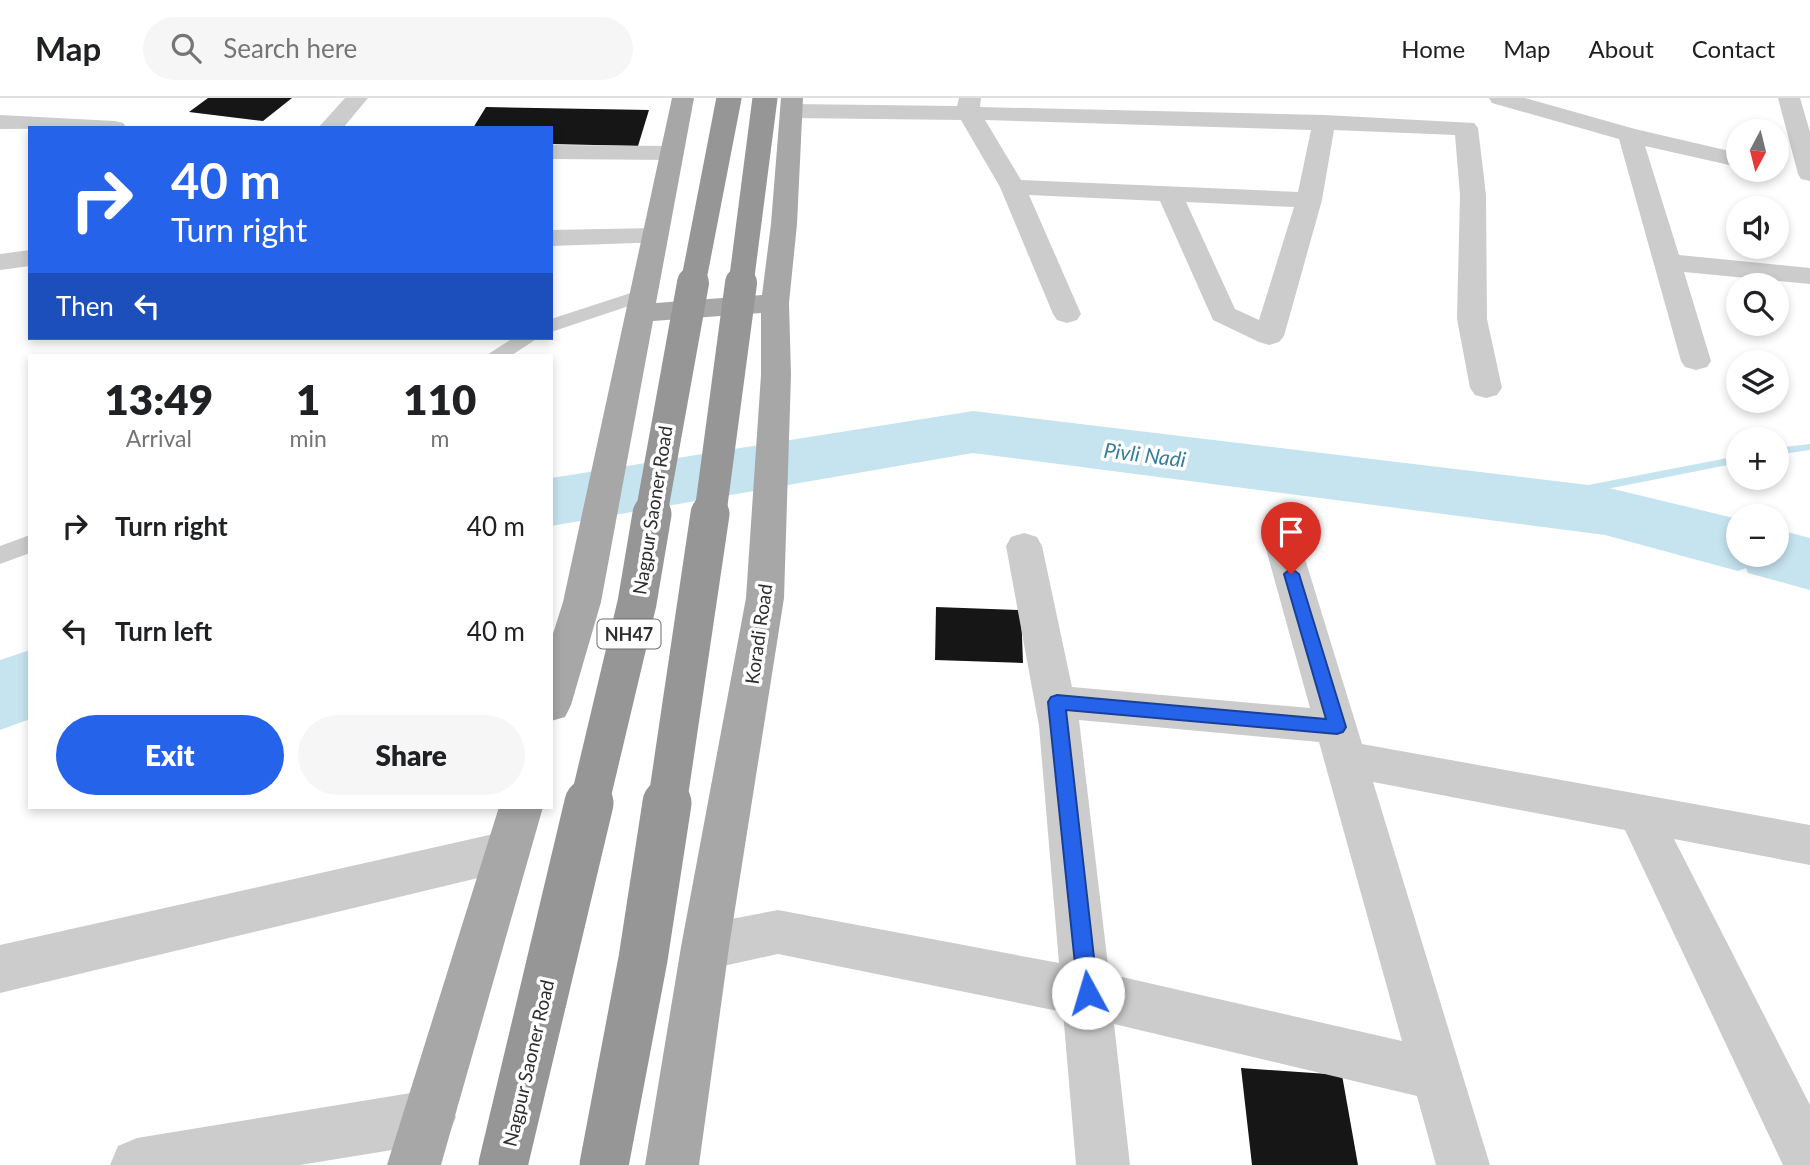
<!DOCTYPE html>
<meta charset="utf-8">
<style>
body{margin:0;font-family:Lato,sans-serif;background:#f6f6f6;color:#202124;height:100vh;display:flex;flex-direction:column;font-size:26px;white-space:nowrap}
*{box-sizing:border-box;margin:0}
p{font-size:23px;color:#757577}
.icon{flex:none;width:38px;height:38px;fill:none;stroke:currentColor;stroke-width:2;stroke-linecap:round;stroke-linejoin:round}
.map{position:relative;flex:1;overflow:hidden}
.drawer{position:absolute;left:28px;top:256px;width:525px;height:455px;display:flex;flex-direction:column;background:#fff;border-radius:0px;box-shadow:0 4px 10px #0003}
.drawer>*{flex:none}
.top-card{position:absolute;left:28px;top:28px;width:525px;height:214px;border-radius:0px;box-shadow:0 4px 10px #0003;background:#2563eb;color:#fff;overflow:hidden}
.needle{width:46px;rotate:187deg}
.tools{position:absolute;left:1726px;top:21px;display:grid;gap:14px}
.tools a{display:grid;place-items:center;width:63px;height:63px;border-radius:50%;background:#fff;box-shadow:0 4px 10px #0003;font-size:35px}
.pin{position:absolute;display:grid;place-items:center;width:60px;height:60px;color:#fff;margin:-72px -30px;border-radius:50% 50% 50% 0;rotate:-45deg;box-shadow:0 0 7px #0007}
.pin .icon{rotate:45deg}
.me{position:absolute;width:77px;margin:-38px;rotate:354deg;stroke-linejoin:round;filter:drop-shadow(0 0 5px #0008)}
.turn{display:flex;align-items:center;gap:24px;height:147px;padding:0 28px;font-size:32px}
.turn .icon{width:91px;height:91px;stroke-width:2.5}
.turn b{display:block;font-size:49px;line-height:60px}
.then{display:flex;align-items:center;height:66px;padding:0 28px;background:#0003;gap:14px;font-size:26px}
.eta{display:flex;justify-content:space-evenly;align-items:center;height:119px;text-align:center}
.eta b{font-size:42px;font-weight:800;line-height:49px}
.cta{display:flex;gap:14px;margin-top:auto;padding:14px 28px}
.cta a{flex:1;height:80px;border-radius:42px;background:#2563eb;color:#fff;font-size:28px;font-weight:800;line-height:80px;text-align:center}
.cta a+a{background:#f6f6f6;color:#202124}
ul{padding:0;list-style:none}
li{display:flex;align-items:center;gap:21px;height:105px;padding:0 28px}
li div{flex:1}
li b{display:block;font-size:26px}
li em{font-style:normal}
header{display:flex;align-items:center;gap:42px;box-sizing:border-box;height:98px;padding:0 35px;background:#fff;border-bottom:2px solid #e0e0e0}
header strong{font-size:33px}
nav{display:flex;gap:38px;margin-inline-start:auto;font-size:24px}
.search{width:490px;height:63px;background:#f6f6f6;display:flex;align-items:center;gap:18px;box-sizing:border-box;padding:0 24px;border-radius:38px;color:#757577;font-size:26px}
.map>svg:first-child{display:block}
</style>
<header>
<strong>Map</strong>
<div class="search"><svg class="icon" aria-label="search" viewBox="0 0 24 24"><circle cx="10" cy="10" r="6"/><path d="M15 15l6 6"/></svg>Search here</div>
<nav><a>Home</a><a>Map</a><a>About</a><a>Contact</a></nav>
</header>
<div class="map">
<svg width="1810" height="1067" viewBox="0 0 1810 1067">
<rect width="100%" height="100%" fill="#fff"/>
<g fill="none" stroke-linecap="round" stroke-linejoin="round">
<path fill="#c6e4ef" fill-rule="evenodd" d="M1810,346V352L1776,357V350Z
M1738,358V365L1526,407L1520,403L1526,399Z"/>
<path fill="#c6e4ef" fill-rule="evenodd" d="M973,313L1605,389L1738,421V457H1776V431L1810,440V492L1748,475L1746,470L1738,473L1605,437L973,355L551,428V380Z
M30,552V621L0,632V562Z"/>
</g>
<path fill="#161616" d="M208,0H292L263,23L189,14Z
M486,9L649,12L638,48L551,46V30H473Z
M936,509L1021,512L1023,565L935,562Z
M1241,970L1342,977L1358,1067H1252Z"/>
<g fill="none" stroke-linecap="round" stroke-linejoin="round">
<path fill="#ccc" fill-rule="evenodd" d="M643,191L653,197L650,201L551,234V221Z
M513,240H538L512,257H487Z
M30,437V455L0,466V448Z"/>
<path fill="#ccc" fill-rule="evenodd" d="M345,0H368L343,30H318Z
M959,0H981L980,9L1324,17L1474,25L1478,30L1486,97L1487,221L1502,290L1497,297L1486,300L1475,297L1470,290L1457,221L1460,97L1455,37L1334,32L1322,102L1284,238L1279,244L1269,247L1259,244L1213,222L1160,103L1029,97L1081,216L1077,222L1067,225L1057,222L1053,216L1000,89L961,22L792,20L784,18L781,13L784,8L792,6L957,8ZM985,22L1311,32L1298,94L1021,82ZM1186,104L1294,109L1259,222L1235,211Z
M1489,0H1525L1635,31L1738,55V69L1645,48L1679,157L1810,170V186L1684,174L1711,263L1707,269L1696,272L1685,269L1681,263L1619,41L1492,5Z
M1778,0H1800L1810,34V83L1801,81L1798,76Z
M0,17L115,23L123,25L127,30L0,31Z
M551,47L672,48L681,50L684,55L681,60L672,62L551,61Z
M655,130L664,132L668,138L664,144L551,148V132Z
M30,152V168L0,172V156Z
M1024,435L1037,439L1042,448L1072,589L1310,610L1266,451L1271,442L1284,438L1297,442L1302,451L1362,646L1810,727V767L1674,741L1810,1007V1067H1783L1625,732L1373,684L1490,1067H1436L1417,998L1114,926L1130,1067H1076L1063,914L778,856L705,872L688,865L681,849L688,833L705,826L778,812L1059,865L1039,628L1006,448L1011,439ZM1079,622L1319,644L1402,943L1109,876Z
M507,733L523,739L530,753L523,767L507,773L0,895V847Z
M429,992L448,1000L456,1019L448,1038L429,1046L300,1067H110L118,1048L137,1040Z"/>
<path fill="#a7a7a7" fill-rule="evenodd" d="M672,0H694L656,205L762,197L771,126L781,0H803L797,126L789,205L791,277L784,500L729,849L699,1067H645L681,849L746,500L761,277V215L653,223L601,504L571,607L565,619L551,623V542L563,504Z
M499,709H543L441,1067H387Z"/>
<path stroke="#969696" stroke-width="25" d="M693,186L729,0
M741,186L765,0"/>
<path stroke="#969696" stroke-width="32" d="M651,418L693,185
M710,418L741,185"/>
<path stroke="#969696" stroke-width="39" d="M589,707L637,505L652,416
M667,707L710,416"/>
<path stroke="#969696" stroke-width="49" d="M503,1067L589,705
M604,1067L643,861L667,705"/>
</g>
<path fill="#2563eb" stroke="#184099" stroke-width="2" d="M1291,470L1299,476L1346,629L1343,634L1337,636L1066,612L1098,895L1095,902L1088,905L1081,902L1078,895L1048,604L1051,599L1057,597L1326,621L1284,476Z"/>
<g text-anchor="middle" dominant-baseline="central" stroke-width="7" stroke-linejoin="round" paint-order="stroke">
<rect fill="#fff" stroke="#6d6d6d" stroke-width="2" x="597.5" y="521.5" width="63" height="29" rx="5"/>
<g font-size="18" font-weight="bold" fill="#2f2f2f">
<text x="629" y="536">NH47</text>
</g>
<g font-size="19" fill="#2f2f2f" stroke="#fff">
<text transform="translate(652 412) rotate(-81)">Nagpur Saoner Road</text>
<text transform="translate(758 536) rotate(-82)">Koradi Road</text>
<text transform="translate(528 965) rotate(-77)">Nagpur Saoner Road</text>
</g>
<g font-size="21" font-style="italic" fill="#347e9a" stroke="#fff">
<text transform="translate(1145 356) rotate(7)">Pivli Nadi</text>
</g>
</g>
</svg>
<div class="tools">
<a><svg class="needle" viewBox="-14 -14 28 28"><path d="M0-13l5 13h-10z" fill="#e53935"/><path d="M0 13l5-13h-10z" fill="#757577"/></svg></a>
<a><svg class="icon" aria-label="sound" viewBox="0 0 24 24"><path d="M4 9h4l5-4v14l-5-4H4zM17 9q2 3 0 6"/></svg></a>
<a><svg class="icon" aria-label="search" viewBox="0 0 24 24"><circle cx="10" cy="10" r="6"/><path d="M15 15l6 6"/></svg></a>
<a><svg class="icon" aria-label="layers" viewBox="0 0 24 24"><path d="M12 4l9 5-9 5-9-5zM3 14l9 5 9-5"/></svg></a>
<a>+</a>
<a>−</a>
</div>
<div class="pin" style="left:1291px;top:476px;background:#d93025"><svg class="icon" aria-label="arrive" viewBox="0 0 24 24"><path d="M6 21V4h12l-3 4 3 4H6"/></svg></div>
<svg class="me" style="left:1088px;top:895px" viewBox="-20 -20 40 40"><circle r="19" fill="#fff"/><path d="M0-13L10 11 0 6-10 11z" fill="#2563eb"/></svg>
<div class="top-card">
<div class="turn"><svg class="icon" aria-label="right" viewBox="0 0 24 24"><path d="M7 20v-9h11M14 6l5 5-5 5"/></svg><div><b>40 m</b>Turn right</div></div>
<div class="then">Then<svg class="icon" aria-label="left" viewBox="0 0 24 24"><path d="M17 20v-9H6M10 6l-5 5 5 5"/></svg></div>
</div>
<section class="drawer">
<div class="eta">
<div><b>13:49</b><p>Arrival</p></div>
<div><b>1</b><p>min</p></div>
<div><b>110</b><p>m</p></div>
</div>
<ul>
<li><svg class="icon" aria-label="right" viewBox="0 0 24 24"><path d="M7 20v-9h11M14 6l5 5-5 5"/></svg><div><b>Turn right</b></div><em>40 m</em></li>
<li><svg class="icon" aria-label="left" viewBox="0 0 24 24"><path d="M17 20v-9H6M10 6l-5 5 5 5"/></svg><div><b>Turn left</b></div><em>40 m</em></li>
</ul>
<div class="cta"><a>Exit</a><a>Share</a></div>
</section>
</div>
